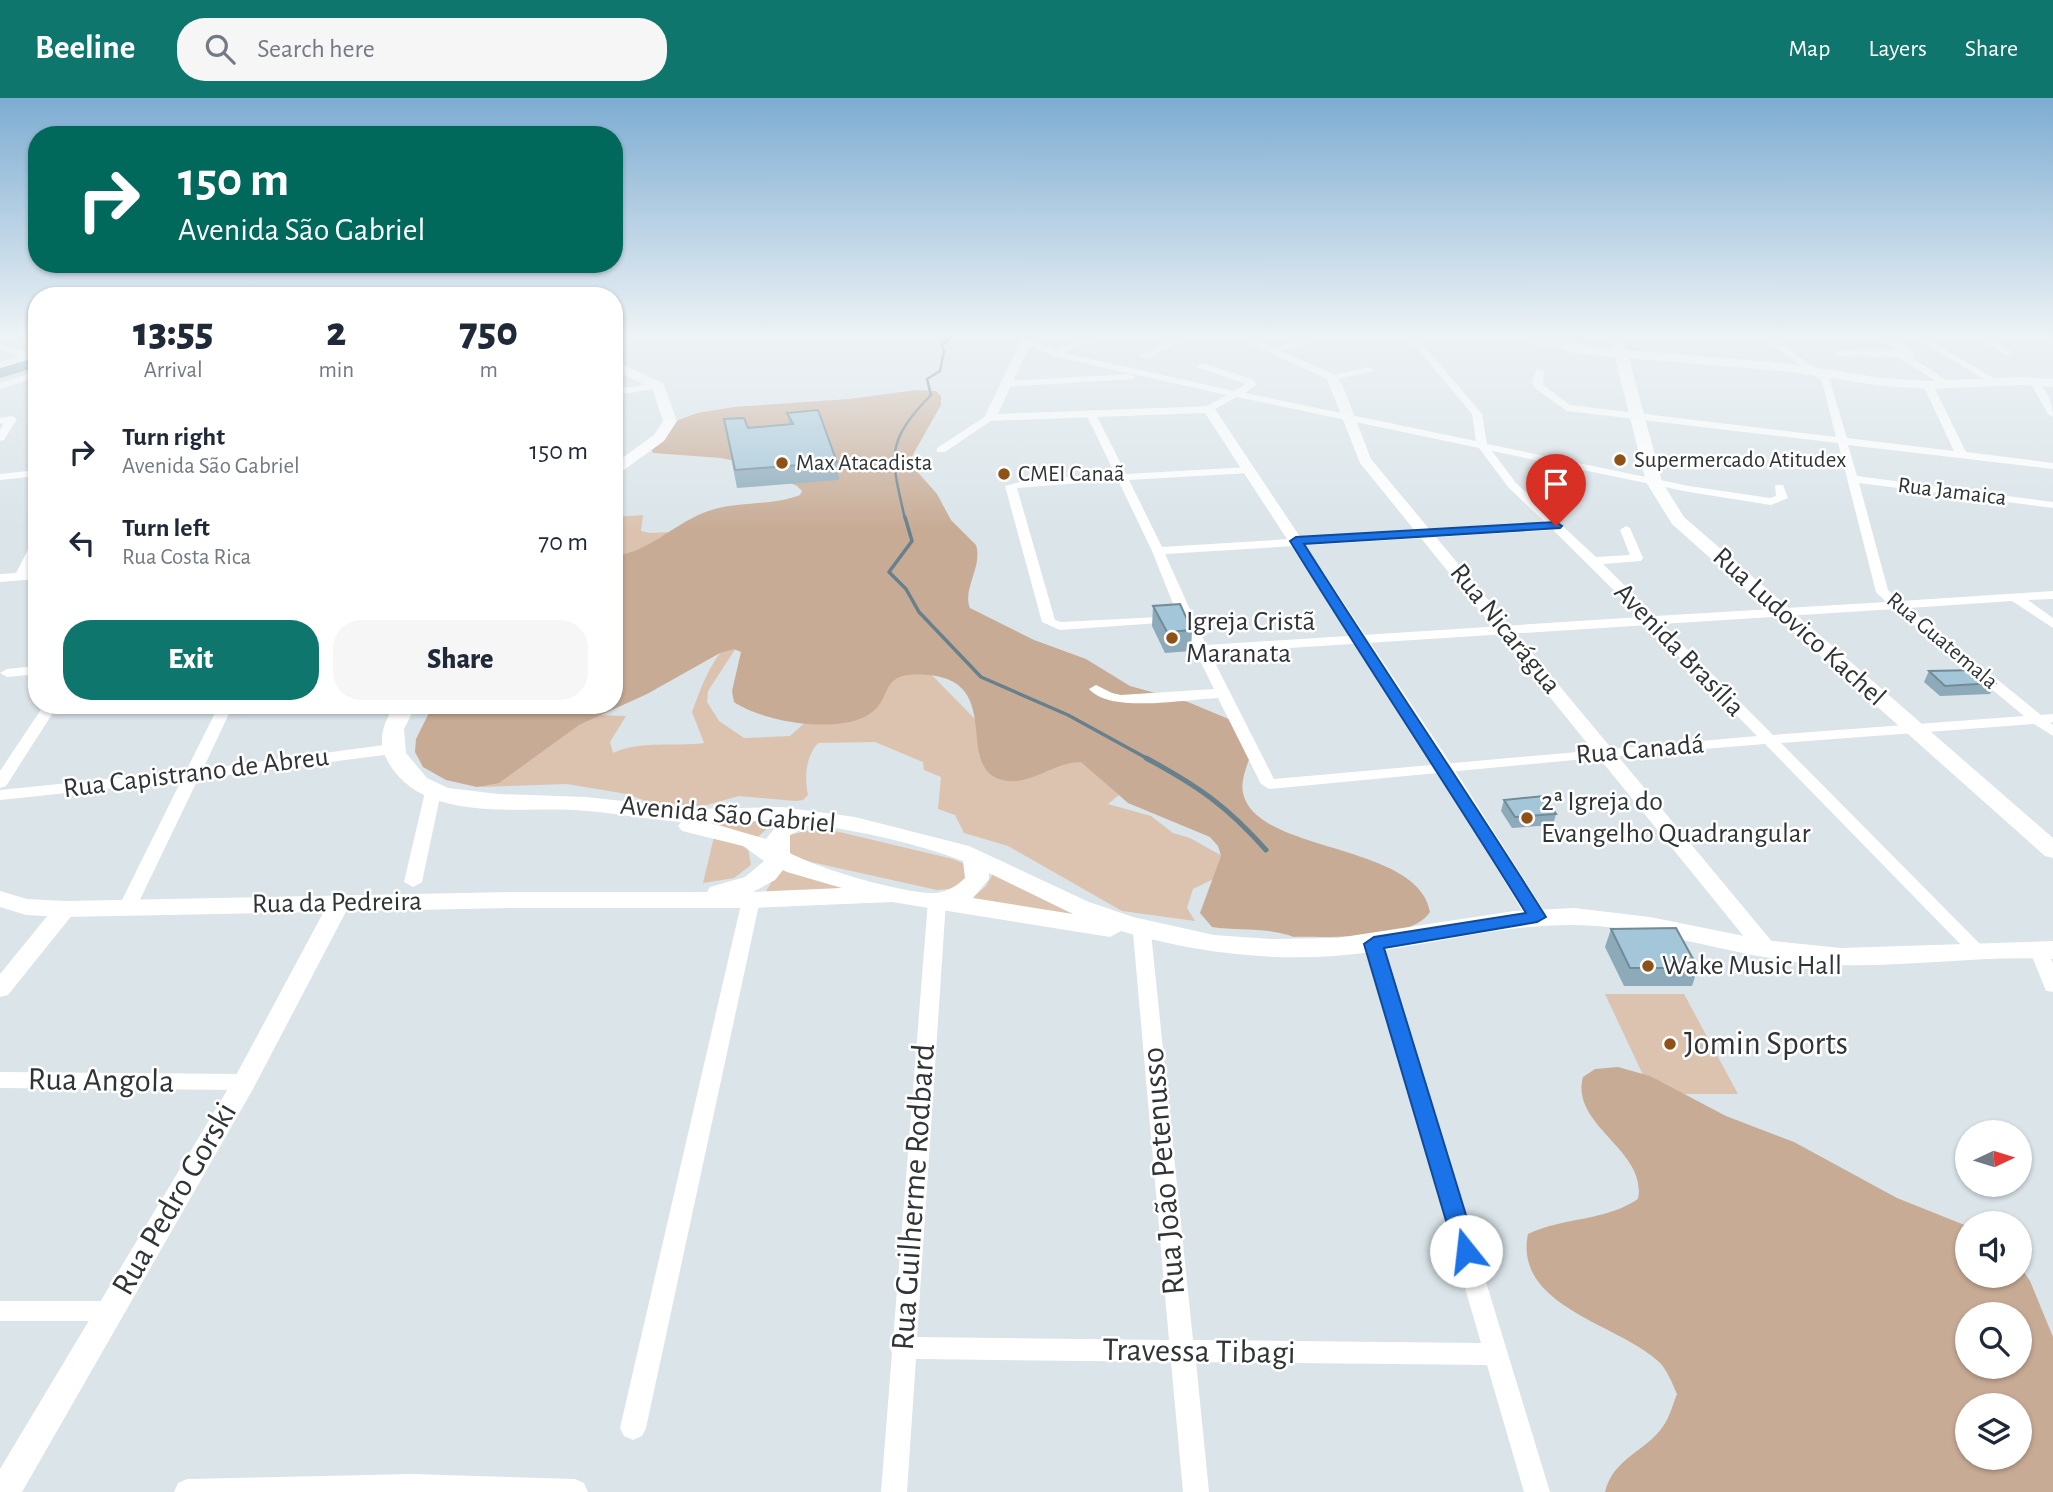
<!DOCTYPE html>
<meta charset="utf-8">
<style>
body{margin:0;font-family:"Alegreya Sans",sans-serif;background:#f6f6f7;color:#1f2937;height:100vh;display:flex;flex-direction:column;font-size:26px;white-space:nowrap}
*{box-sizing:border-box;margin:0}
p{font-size:23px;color:#747a83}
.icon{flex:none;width:38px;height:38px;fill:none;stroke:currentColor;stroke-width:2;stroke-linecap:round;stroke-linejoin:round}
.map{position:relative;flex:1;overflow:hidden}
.side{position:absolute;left:28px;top:189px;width:595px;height:427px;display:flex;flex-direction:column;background:#fff;border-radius:28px;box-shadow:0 2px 5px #0004}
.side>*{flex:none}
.top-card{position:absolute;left:28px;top:28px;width:595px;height:147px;border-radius:28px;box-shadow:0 2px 5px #0004;background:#00695c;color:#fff;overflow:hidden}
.needle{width:46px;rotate:86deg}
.tools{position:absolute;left:1955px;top:1022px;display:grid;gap:14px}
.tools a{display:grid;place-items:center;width:77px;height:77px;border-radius:50%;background:#fff;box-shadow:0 2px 5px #0004;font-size:35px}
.pin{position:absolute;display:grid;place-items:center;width:60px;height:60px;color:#fff;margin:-72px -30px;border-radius:50% 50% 50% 0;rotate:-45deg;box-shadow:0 0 7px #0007}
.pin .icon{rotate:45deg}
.me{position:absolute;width:77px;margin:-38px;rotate:344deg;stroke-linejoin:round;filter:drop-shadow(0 0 5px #0008)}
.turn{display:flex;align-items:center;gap:24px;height:147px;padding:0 35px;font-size:32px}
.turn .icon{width:91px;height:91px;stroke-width:2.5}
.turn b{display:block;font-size:49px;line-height:60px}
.eta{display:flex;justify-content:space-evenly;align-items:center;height:119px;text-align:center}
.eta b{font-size:42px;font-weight:800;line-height:49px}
.primary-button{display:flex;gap:14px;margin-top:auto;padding:14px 35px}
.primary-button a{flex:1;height:80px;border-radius:28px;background:#0f766e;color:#fff;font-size:28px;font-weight:800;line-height:80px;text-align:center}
.primary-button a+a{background:#f6f6f7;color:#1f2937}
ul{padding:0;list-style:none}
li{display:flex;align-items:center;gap:21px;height:91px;padding:0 35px}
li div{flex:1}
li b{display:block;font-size:26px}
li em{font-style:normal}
header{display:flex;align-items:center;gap:42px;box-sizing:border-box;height:98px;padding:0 35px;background:#0f766e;color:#fff}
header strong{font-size:33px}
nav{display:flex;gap:38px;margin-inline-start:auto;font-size:24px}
.search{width:490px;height:63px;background:#f6f6f7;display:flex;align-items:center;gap:18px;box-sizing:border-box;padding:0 24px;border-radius:28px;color:#747a83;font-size:26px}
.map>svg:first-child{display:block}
</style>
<header>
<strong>Beeline</strong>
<div class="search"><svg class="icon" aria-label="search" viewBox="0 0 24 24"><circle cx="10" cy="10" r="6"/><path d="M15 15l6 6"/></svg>Search here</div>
<nav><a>Map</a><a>Layers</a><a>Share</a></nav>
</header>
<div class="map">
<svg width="2053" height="1394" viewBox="0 0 2053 1394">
<rect width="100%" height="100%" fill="#dae4e9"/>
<path fill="#dcc3b0" d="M643,417L641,433L650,435L737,431L736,550L708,593L707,604L719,623L744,640L790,638L810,620L916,561L973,619L1002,656L1072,653L1124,693L1108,706L1151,718L1173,735L1190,740L1240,768L1193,791L1187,810L1195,823L1122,813L1008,748L964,735L955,717L938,711L941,679L924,672L923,664L875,644L818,645C806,658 804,679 808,697L803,702L796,703L739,698L703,708L651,705L627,696L567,686L481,689L483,682L594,617L626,618L610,644L613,655C641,642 674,649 704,645L692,614C701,590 709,566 727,547L614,550V419Z
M779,719L758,739L679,720Z
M813,731L835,733L953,761L965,766L969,776L958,790L937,792L811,764L789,756L790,737Z
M714,739L739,744L748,750L751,767L734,780L703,785Z
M779,771L866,795H765Z
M994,774L1080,818L971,801L986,788Z
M1605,896H1684L1738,996H1652Z"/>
<path fill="#c8ab95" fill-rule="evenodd" d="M916,292L936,293L941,298V307L911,360L914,370L937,396L951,422L976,447C983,469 962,491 970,510L1034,542L1086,561L1130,588L1188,604L1231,622L1252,653C1248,666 1240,681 1243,695C1256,756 1418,744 1430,814C1411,844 1327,838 1294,839C1268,829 1239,833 1212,829L1200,815L1221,758L1218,748L1210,739L1128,705L1081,664C1052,664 1028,691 999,681C956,666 1003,583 928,577C875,572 896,600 868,617C837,636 763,624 734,604L732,593L741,554L734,551L720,555L647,596L579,627L499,685L477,689L446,682L423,669L415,654L416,641L433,607H614V458C649,454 671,428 703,415C734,402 769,409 800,397L802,393L797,388L745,365L721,360L653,355L651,350L671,325L697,315L734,309L849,301Z
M1618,969L1650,978L1726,1018L1794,1044L1897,1100L1967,1128V1178H2020V1168L2030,1183L2053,1239V1394H1605C1613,1360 1647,1353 1664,1327C1670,1318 1673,1306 1677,1296C1672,1285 1667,1271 1658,1263C1618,1226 1513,1208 1528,1136C1564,1119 1606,1123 1638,1101C1648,1052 1570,1028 1583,979L1595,971ZM1967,1216H2020V1269H1967ZM1967,1307H2020V1360H1967Z"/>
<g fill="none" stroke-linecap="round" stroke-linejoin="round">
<path stroke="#67808c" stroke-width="2.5" d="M905,421C891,359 884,345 931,297L927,281L940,273L944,254L942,247L953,237"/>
<path stroke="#67808c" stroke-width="3.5" d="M905,419L912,443L889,474L906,491L919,514L981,579L1068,617L1150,662"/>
<path stroke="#67808c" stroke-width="5" d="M1146,660C1198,688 1227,708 1266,752"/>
<path fill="#7ea0b1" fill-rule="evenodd" d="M37,259V269L0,280V270Z"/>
<path fill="#fff" fill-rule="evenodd" d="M627,237L614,244V238Z
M1089,237H1100L1064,255L1234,293L1246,286L1199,270L1197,268L1202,265L1252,281L1257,287L1245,295L1476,343L1472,316L1406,237H1415L1482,316L1487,346L1689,388L1770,400L1776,398L1775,387H1783L1788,400L1771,407L1689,394L1492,353L1516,385L1596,459L1630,457L1620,432L1626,428L1630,430L1643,460L1641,463L1603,466L1655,518L1886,504L1876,494L1838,345L1567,313L1536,291L1532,285L1536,271L1544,273L1543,287L1570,307L1836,339L1822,283L1758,237H1768L1829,280L1847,340L1954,353L1923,287L1928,284L1933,287L1966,354L2053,365V371L1848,347L1857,378L2053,404V410L1859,385L1888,492L1901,503L2053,493V501L2028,502L2053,520V530L2012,503L1909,510L2041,617L2053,616V624L2050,625L2053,627V638L2034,626L1781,645L1980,846L1983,850L1980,854H1968L1765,646L1606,659L1269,691L1261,686L1218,600C1186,601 1111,616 1089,591L1096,587L1112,595L1121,597L1214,591L1179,520L1173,524L1060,532L1042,524L1005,388L1031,381L1115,376L1086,316L1087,314L1096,316L1126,376L1249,369L1254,372L1249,375L1129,382L1162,449L1546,425L1508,389L1479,350L1237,299L1209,314L1204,311L1205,309L1227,297L1052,258L1022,244L1029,242L1055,253ZM1118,382L1152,453L1178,518L1061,524L1055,522L1017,390ZM1553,432L1641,519L1206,547L1165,456ZM1895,511L2024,618L1773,637L1662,526ZM1648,527L1757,638L1274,681L1210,555Z
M1183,237H1194L1147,260L1139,258Z
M1876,237H1886L1913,255L1915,257L1911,259L1954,287L1946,289L1897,259L1839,258L1834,255L1839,252L1898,253Z
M1911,237H1921L2000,284L1992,286Z
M1977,237H1987L2013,255L2005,257Z
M2030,237H2053V242Z
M1306,240L1310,243L1309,245L1272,255L1267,252Z
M0,246L30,255L37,253V259L0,270V264L20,258L0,252Z
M1368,269L1373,272L1371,274L1331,282L1326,279Z
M37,273V279L0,291V285Z
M1130,276L1135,279L1133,281L1005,289L1000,286L1005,283Z
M2035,281C2046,289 2053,305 2053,319L2048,316L2030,284Z
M658,285L661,286V290L614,297V291Z
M12,318L17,321L4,342L0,343V332L4,325L0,326V320Z
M986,318L995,320L945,354H937V350Z
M37,372V378L0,382V376Z
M37,442V459L29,474L37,473V481L0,484V476L16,475L31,446Z
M37,568V576L7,579L0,575L7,571Z
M44,607H58L6,688L0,690V673Z
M219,607H233L203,671L392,646L400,651L392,656L198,681L136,810L133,814H121L118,810L181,683L0,702V692L186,673Z
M433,689L441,694L422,784L413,789L404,784L425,694Z
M751,796L760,802L646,1330L642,1338L633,1342L624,1338L620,1330L742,802Z
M937,797L946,803L917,1239L1169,1242L1133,835L1136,831H1148L1151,835L1193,1242L1481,1245L1365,846L1368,842H1380L1383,846L1550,1394H1524L1487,1267L1196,1264L1209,1394H1183L1171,1264L916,1261L907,1394H881L892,1255L890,1250L893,1243L928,803Z
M2038,845L2044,847L2053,865V894L2046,893L2044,888L2029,851L2032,847Z
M0,974L244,976L251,979L254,984L251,989L244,992L0,990Z
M0,1203H110L118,1206L122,1213L118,1220L110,1223H0Z
M412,1376L575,1381L584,1385L588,1394H174L178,1385L187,1381Z"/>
<path fill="#fff" fill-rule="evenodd" d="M1014,237H1025L1031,244L998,316L1213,308L1453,669L1548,819L1545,824H1529L1435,669L1205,315L986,323L984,320L1020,244Z
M1232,237H1246L1335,277L1342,286L1371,361L1774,846L1777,851L1774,856H1758L1360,365L1327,281Z
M340,797L351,804L253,991L22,1394H0V1371L235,979L329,804Z
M65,804L73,806L76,811L73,816L8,897L0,899V876L57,806Z"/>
<path fill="#fff" fill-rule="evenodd" d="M1499,237H1524L1613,251L1610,237H1622L1626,252L1784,265L1883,280L1928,283L2022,279L2053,281V289L2022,287L1928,291L1883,288L1784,273L1629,260L1662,384L1684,419L2053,740V760L2045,758L1672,426L1646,384L1615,259L1581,256Z
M614,263L663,285L677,323L664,343L614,379V366L654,337L663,323L652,290L614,272Z
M395,607H416L404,631L406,655L427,680L448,690L498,696L586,699L694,711L782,709L855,719L969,748L1089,804L1133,819L1214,837L1270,841L1337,840L1514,813L1574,810L1650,819L1764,842L1841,850L2053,843V861C1970,857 1888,873 1805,865C1726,857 1650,827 1570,827C1503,827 1438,845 1372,854C1288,866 1202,857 1121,833L1110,839L892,804L751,810H513L65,819L26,817L0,809V793L27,801L65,803L513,794H707L710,789L745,779L764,763L743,748L682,733L678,728L681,724C645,721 610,714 574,712C516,709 420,725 387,662C377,642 383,625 395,607ZM760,723H780L766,741L711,725ZM812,726C864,734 915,745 963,763L965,780C957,788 948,793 937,795C907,797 816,770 790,755V737ZM783,772L787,774L842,790L753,794L775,782ZM989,775L1073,816L973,800L989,781Z"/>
</g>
<path fill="#8caaba" d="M787,315L837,364L839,382L737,390L727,338L724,321L748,330L789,326Z
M1153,508L1192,532L1191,553L1165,555L1152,528Z
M1929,573L1995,585L1990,596L1940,598L1924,584Z
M1504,702L1556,716L1553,727L1512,730L1501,713Z
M1611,831L1698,870L1692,888H1624L1605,849Z"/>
<path fill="#a3c6d8" stroke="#728b97" stroke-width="2" d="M818,312L837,364L735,372L724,321L744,320L748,330L793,326L787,315Z
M1180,506L1192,532L1167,534L1153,508Z
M1978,572L1995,585L1945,588L1929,573Z
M1544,698L1556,716L1515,719L1504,702Z
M1676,830L1698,870H1630L1611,831Z"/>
<linearGradient id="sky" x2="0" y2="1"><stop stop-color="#7dacd2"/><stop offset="0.55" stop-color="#eef3f5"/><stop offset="1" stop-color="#eef3f5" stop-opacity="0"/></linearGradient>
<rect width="2053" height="432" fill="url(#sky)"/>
<path fill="#1a73e8" stroke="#114b97" stroke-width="2" d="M1556,424L1562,428L1560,430L1304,446C1383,571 1467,693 1546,819L1537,824L1384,850L1477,1153L1474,1160L1466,1163L1458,1160L1455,1153L1364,846L1374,839L1526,815C1449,690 1367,568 1290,443L1296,439Z"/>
<g fill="#8f5116" stroke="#fff" stroke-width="2.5">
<circle cx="1620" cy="362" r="7"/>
<circle cx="782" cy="365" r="7"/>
<circle cx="1004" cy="376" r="7"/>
<circle cx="1172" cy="540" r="7"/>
<circle cx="1527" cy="720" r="7"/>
<circle cx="1648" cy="868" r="7"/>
<circle cx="1670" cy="946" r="7"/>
</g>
<g text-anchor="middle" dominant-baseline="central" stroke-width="5" stroke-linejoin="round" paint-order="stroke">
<g font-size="23" fill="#303436" stroke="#fff" text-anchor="start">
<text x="1634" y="362">Supermercado Atitudex</text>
<text x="796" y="365">Max Atacadista</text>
<text x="1018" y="376">CMEI Canaã</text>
</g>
<g font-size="23" fill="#303436" stroke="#fff">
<text transform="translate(1952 394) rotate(7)">Rua Jamaica</text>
<text transform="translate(1942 543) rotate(40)">Rua Guatemala</text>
</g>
<g font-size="28" fill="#303436" stroke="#fff" text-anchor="start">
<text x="1186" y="524">Igreja Cristã<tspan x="1186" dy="32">Maranata</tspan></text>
<text x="1541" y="704">2ª Igreja do<tspan x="1541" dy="32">Evangelho Quadrangular</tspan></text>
<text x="1662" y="868">Wake Music Hall</text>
</g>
<g font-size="28" fill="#303436" stroke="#fff">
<text transform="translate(1799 529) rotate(42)">Rua Ludovico Kachel</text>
<text transform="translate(1505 531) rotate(51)">Rua Nicarágua</text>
<text transform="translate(1679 552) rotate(46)">Avenida Brasília</text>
<text transform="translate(1640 652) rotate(-5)">Rua Canadá</text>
<text transform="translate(196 675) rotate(-7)">Rua Capistrano de Abreu</text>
<text transform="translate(728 717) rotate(5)">Avenida São Gabriel</text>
<text transform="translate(337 805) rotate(-1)">Rua da Pedreira</text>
</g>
<g font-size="33" fill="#303436" stroke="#fff" text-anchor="start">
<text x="1684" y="946">Jomin Sports</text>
</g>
<g font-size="33" fill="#303436" stroke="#fff">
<text transform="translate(101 983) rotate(1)">Rua Angola</text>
<text transform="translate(1164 1073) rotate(-95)">Rua João Petenusso</text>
<text transform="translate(914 1099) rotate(-86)">Rua Guilherme Rodbard</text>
<text transform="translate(175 1101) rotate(-60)">Rua Pedro Gorski</text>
<text transform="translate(1199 1254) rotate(1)">Travessa Tibagi</text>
</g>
</g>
</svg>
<div class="tools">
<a><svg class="needle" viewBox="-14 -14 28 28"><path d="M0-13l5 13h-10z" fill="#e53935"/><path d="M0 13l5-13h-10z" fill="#747a83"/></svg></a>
<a><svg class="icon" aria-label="sound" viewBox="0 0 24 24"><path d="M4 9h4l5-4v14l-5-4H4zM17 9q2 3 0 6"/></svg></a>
<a><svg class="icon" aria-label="search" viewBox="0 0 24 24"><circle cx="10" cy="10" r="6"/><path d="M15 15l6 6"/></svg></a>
<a><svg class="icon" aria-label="layers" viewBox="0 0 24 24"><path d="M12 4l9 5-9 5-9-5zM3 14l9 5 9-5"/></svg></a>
</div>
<div class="pin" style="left:1556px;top:428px;background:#d93025"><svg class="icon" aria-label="arrive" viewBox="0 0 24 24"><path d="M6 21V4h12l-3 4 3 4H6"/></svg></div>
<svg class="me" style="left:1466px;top:1153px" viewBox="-20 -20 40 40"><circle r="19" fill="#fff"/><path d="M0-13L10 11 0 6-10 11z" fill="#1a73e8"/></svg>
<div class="top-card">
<div class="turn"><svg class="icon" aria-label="right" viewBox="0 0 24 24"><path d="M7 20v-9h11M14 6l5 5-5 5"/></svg><div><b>150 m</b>Avenida São Gabriel</div></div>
</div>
<section class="side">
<div class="eta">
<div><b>13:55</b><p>Arrival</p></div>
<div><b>2</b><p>min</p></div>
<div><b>750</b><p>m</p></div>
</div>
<ul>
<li><svg class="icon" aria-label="right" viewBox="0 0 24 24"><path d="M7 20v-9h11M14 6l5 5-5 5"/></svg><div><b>Turn right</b><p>Avenida São Gabriel</p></div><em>150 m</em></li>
<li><svg class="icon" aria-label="left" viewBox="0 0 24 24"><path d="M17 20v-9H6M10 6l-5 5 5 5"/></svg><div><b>Turn left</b><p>Rua Costa Rica</p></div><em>70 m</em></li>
</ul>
<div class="primary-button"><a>Exit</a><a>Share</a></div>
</section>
</div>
